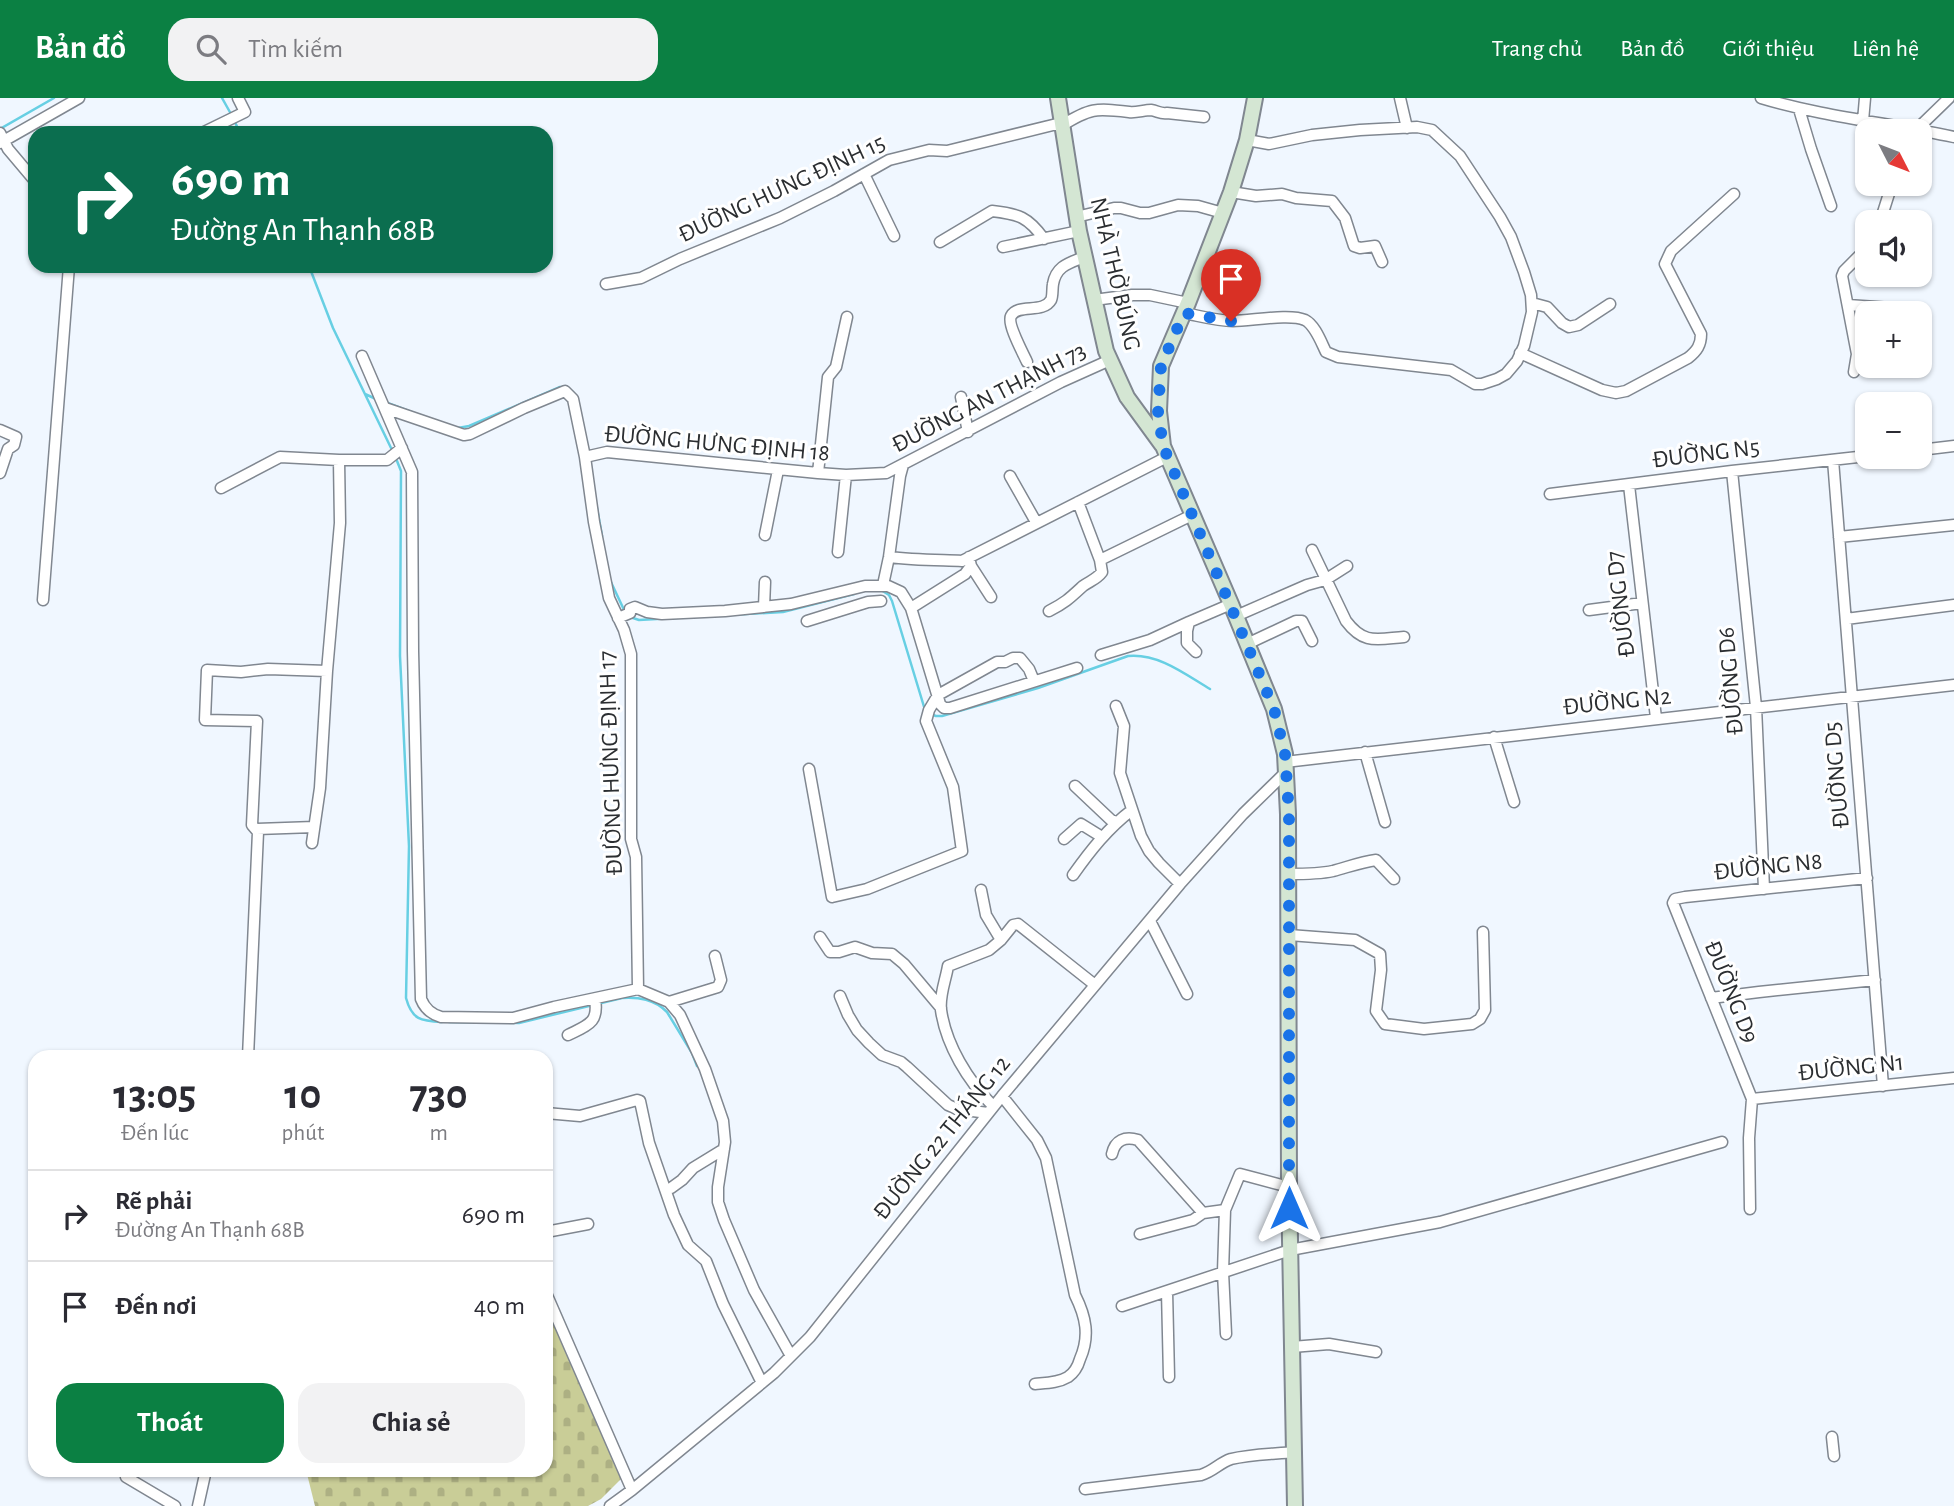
<!DOCTYPE html>
<html lang="vi">
<meta charset="utf-8">
<style>
body{margin:0;font-family:"Alegreya Sans",sans-serif;background:#f2f2f3;color:#2b2b33;height:100vh;display:flex;flex-direction:column;font-size:26px;white-space:nowrap}
*{box-sizing:border-box;margin:0}
p{font-size:23px;color:#7c7c81}
.icon{flex:none;width:38px;height:38px;fill:none;stroke:currentColor;stroke-width:2;stroke-linecap:round;stroke-linejoin:round}
.map{position:relative;flex:1;overflow:hidden}
.side{position:absolute;left:28px;top:952px;width:525px;height:427px;display:flex;flex-direction:column;background:#fff;border-radius:21px;box-shadow:0 2px 5px #0004}
.side>*{flex:none}
.guide{position:absolute;left:28px;top:28px;width:525px;height:147px;border-radius:21px;box-shadow:0 2px 5px #0004;background:#0b6e4f;color:#fff;overflow:hidden}
.needle{width:46px;rotate:132deg}
.controls{position:absolute;left:1855px;top:21px;display:grid;gap:14px}
.controls a{display:grid;place-items:center;width:77px;height:77px;border-radius:14px;background:#fff;box-shadow:0 2px 5px #0004;font-size:35px}
.pin{position:absolute;display:grid;place-items:center;width:60px;height:60px;color:#fff;margin:-72px -30px;border-radius:50% 50% 50% 0;rotate:-45deg;box-shadow:0 0 7px #0007}
.pin .icon{rotate:45deg}
.me{position:absolute;width:77px;margin:-38px;rotate:0deg;stroke-linejoin:round;filter:drop-shadow(0 0 5px #0008)}
.turn{display:flex;align-items:center;gap:24px;height:147px;padding:0 28px;font-size:32px}
.turn .icon{width:91px;height:91px;stroke-width:2.5}
.turn b{display:block;font-size:49px;line-height:60px}
.eta{display:flex;justify-content:space-evenly;align-items:center;height:119px;text-align:center}
.eta b{font-size:42px;font-weight:700;line-height:49px}
.button{display:flex;gap:14px;margin-top:auto;padding:14px 28px}
.button a{flex:1;height:80px;border-radius:21px;background:#0b8043;color:#fff;font-size:28px;font-weight:700;line-height:80px;text-align:center}
.button a+a{background:#f2f2f3;color:#2b2b33}
ul{padding:0;list-style:none}
li{display:flex;align-items:center;gap:21px;height:91px;padding:0 28px;border-top:2px solid #e1e1e2}
li div{flex:1}
li b{display:block;font-size:26px}
li em{font-style:normal}
header{display:flex;align-items:center;gap:42px;box-sizing:border-box;height:98px;padding:0 35px;background:#0b8043;color:#fff}
header strong{font-size:33px}
nav{display:flex;gap:38px;margin-inline-start:auto;font-size:24px}
.search{width:490px;height:63px;background:#f2f2f3;display:flex;align-items:center;gap:18px;box-sizing:border-box;padding:0 24px;border-radius:21px;color:#7c7c81;font-size:26px}
.map>svg:first-child{display:block}
</style>
<header>
<strong>Bản đồ</strong>
<div class="search"><svg class="icon" aria-label="search" viewBox="0 0 24 24"><circle cx="10" cy="10" r="6"/><path d="M15 15l6 6"/></svg>Tìm kiếm</div>
<nav><a>Trang chủ</a><a>Bản đồ</a><a>Giới thiệu</a><a>Liên hệ</a></nav>
</header>
<div class="map">
<svg width="1954" height="1408" viewBox="0 0 1954 1408">
<defs>
<pattern id="cemetery-stones" width="16" height="16" patternUnits="userSpaceOnUse" patternTransform="scale(1.75)"><rect width="16" height="16" fill="#c9cd97"/><path d="M2 7V4a2 2 0 0 1 4 0v3zM10 15v-3a2 2 0 0 1 4 0v3z" fill="#adb083"/></pattern>
</defs>
<rect width="100%" height="100%" fill="#f0f7ff"/>
<path fill="url(#cemetery-stones)" d="M550,1208L624,1378L601,1401L588,1408H315L306,1372H546V1209Z"/>
<g fill="none" stroke-linecap="round" stroke-linejoin="round">
<path stroke="#67cfe3" stroke-width="2.5" d="M222,0L231,16
M234,22L240,35
M0,31L54,0
M309,168L333,230L392,352
M365,296L376,301
M385,304L422,318
M458,330L469,328L560,289C575,290 578,300 580,314
M395,358L401,373L400,558L409,748L406,900C412,922 421,923 442,924
M597,410L602,438
M610,482L625,514
M881,492L889,497L892,503L925,612
M630,519L639,522L783,514L854,496
M930,616L936,618H942L1038,590L1128,558C1158,555 1185,576 1210,591
M449,924L519,925L622,900C639,899 654,901 667,914L692,955L697,968"/>
<g stroke="#808790" stroke-width="13">
<path id="street" d="M1400,0L1407,30
M1761,0C1824,19 1889,25 1954,39
M1799,11L1811,51L1831,108
M1863,23L1865,0
M1061,28C1090,10 1095,10 1129,14C1136,15 1144,12 1151,12C1158,13 1160,16 1167,15L1204,19
M1915,33L1949,0
M0,35L8,51L35,83
M202,35L245,14L238,0
M0,45L79,0
M864,76L894,138
M1231,94L1256,98L1282,96L1296,100L1332,103L1345,120L1354,148L1360,150L1375,148L1382,164
M1076,119L1114,110H1121L1140,115H1149L1178,107L1198,108L1223,115
M1880,124L1892,86
M940,144L992,113C1019,116 1028,119 1044,141
M1003,149L1079,133
M606,186L641,180L680,161L780,120L834,93L889,62L929,52L947,53L1061,25
M1094,202L1132,197H1150L1188,205
M1532,205L1547,209L1562,225L1569,229L1578,227L1610,206
M1848,207L1905,211L1919,215
M1184,215C1200,218 1217,223 1233,223C1251,223 1290,215 1305,222C1315,227 1321,244 1326,254L1338,259L1451,272L1475,286H1482L1497,281L1506,276L1517,263L1524,248L1532,214L1531,197L1524,174L1511,139L1500,119L1460,58L1432,32L1417,29L1360,32L1312,37L1269,46L1247,42
M1520,255L1602,292L1616,295L1626,293L1688,260C1697,253 1701,247 1701,236L1665,166L1671,153L1734,96
M362,258L412,374L413,553L421,901C425,911 431,916 441,919L513,920L554,909L638,891L669,904L680,917L705,971L723,1023L725,1044L718,1089V1104L724,1122L754,1192L791,1258
M1027,264C1023,255 1007,226 1011,218C1018,205 1043,216 1051,202C1053,198 1052,191 1053,186C1056,168 1069,165 1084,159
M1854,274L1857,256L1842,178L1844,173L1867,150
M961,299L968,334
M385,310L464,337L470,336L524,310L565,293L573,301L585,359L594,424L609,500L624,532L631,556V741L636,759L638,891
M0,332L16,339L14,347L8,351L0,375
M1920,352L1954,348
M585,359L607,354L818,375L846,377L886,375L1061,284L1110,262
M1833,362L1883,988
M1732,373L1756,609L1764,791
M818,375L828,279L836,269L847,219
M1010,378L1036,424
M1629,387L1656,620
M221,390L280,359L339,362
M1550,396L1732,373L1867,358
M765,437L778,372
M1839,439L1954,427
M1312,452L1346,523C1364,547 1377,541 1404,539
M838,454L846,377
M889,459C913,462 938,462 962,463L1167,359
M1100,462L1192,417
M971,468L991,499
M883,487L889,459L900,378L903,367
M43,502L69,168
M764,509L765,484
M911,510L965,476L971,468L969,459
M1589,512L1642,505
M1049,513C1065,505 1070,500 1083,488C1090,483 1097,481 1102,474L1100,462L1078,404
M1236,518L1307,487L1325,482L1347,468
M618,520L630,515V511L635,509L647,514L662,516L725,513L791,506L865,488H888L901,494L911,510L940,606L944,610H950L1077,570
M1846,521L1954,507
M807,523L868,504L881,503
M1247,546L1296,523H1302L1312,543
M1196,554L1187,545V533L1189,524L1231,506
M1101,557L1150,542L1189,524
M1116,608L1124,628L1120,675L1141,738L1149,753L1159,765L1180,786
M1494,639L1514,704
M1365,654L1385,724
M1285,664L1954,587
M809,671L832,799L867,791L962,753L953,689L926,623L929,612L938,597L997,564H1005L1013,560H1020L1029,571L1034,583
M1075,688L1111,722L1117,724
M257,731L314,729
M1064,741L1081,726L1102,739
M312,745L320,690L327,573L340,425L339,362H387L402,350
M1289,776C1303,776 1319,776 1333,773C1348,769 1361,764 1376,762L1394,781
M1073,777C1090,753 1108,730 1132,712
M981,792L986,817L1001,842
M1150,823L1187,896
M1289,837L1355,842L1380,856L1381,872L1376,913L1385,926L1424,931L1472,926L1480,921L1485,912L1483,834
M820,839L830,854H839L855,849L872,855L892,856L904,866L941,910
M840,898L848,917L857,932L869,945L882,957L901,964L907,969L948,1007L957,1011L988,1015
M1711,900L1759,894L1875,882
M669,904L718,889L721,882L715,858
M568,937C588,927 599,925 595,901
M248,959L258,734L252,727L257,623L205,622L207,572L241,574L268,571L327,573
M1002,998L1037,1042L1046,1060L1075,1197C1086,1219 1090,1238 1080,1261C1078,1268 1074,1275 1068,1279C1058,1285 1046,1285 1035,1286
M1752,1001L1954,980
M993,1008C968,983 946,947 941,912C939,898 946,881 948,868L989,852L1001,842L1013,827L1018,826L1095,887
M546,1015L580,1018L637,1002L640,1003L649,1045L674,1117L688,1147L706,1163L723,1206L762,1285
M1112,1056C1115,1042 1125,1038 1138,1042L1203,1115L1225,1112L1240,1076L1289,1089
M671,1090L682,1082L693,1070L724,1051
M1750,1111L1749,1040L1752,1001L1673,805L1675,801L1685,799L1867,780
M1225,1112L1223,1174L1226,1236
M546,1134L588,1126
M1140,1136L1193,1122L1203,1115
M1167,1193L1169,1279
M546,1195L632,1392
M1122,1208L1290,1152L1440,1124L1722,1044
M1292,1249L1329,1246L1376,1254
M1832,1339L1834,1358
M126,1379L175,1408
M1085,1391L1201,1377C1214,1373 1219,1365 1231,1361C1251,1356 1274,1356 1294,1354
M198,1408L206,1372
M610,1408L632,1392L774,1275L810,1239L1002,998L1180,786L1243,716L1285,675"/>
</g>
<g stroke="#808790" stroke-width="18">
<path id="secondary" d="M1058,0L1079,133L1106,253L1127,299L1162,347
M1255,0L1247,42L1231,94L1188,205L1161,268L1159,313L1163,348L1231,506L1274,611L1285,656L1288,716L1289,1089L1295,1408"/>
</g>
<use href="#street" stroke="#fff" stroke-width="10"/>
<use href="#secondary" stroke="#d4e6d3" stroke-width="14"/>
</g>
<g fill="none" stroke-linecap="round" stroke-linejoin="round">
<path stroke="#1a73e8" stroke-width="12" stroke-dasharray="0 21.6" d="M1231,223L1184,215L1161,268L1158,313L1163,348L1274,611L1285,656L1289,716V1110"/>
</g>
<g text-anchor="middle" dominant-baseline="central" stroke-width="6" stroke-linejoin="round" paint-order="stroke">
<g font-size="24" fill="#2b2e31" stroke="#fff">
<text transform="translate(782 91) rotate(-25)">ĐƯỜNG HƯNG ĐỊNH 15</text>
<text transform="translate(1115 176) rotate(77)">NHÀ THỜ BÚNG</text>
<text transform="translate(989 300) rotate(-27)">ĐƯỜNG AN THẠNH 73</text>
<text transform="translate(717 346) rotate(5)">ĐƯỜNG HƯNG ĐỊNH 18</text>
<text transform="translate(1706 356) rotate(-7)">ĐƯỜNG N5</text>
<text transform="translate(1621 506) rotate(-97)">ĐƯỜNG D7</text>
<text transform="translate(1731 583) rotate(-95)">ĐƯỜNG D6</text>
<text transform="translate(1617 604) rotate(-6)">ĐƯỜNG N2</text>
<text transform="translate(611 665) rotate(-92)">ĐƯỜNG HƯNG ĐỊNH 17</text>
<text transform="translate(1837 677) rotate(-95)">ĐƯỜNG D5</text>
<text transform="translate(1768 769) rotate(-6)">ĐƯỜNG N8</text>
<text transform="translate(1731 894) rotate(68)">ĐƯỜNG D9</text>
<text transform="translate(1851 970) rotate(-6)">ĐƯỜNG N1</text>
<text transform="translate(942 1040) rotate(-51)">ĐƯỜNG 22 THÁNG 12</text>
</g>
</g>
</svg>
<div class="controls">
<a><svg class="needle" viewBox="-14 -14 28 28"><path d="M0-13l5 13h-10z" fill="#e53935"/><path d="M0 13l5-13h-10z" fill="#7c7c81"/></svg></a>
<a><svg class="icon" aria-label="sound" viewBox="0 0 24 24"><path d="M4 9h4l5-4v14l-5-4H4zM17 9q2 3 0 6"/></svg></a>
<a>+</a>
<a>−</a>
</div>
<div class="pin" style="left:1231px;top:223px;background:#d93025"><svg class="icon" aria-label="arrive" viewBox="0 0 24 24"><path d="M6 21V4h12l-3 4 3 4H6"/></svg></div>
<svg class="me" style="left:1289px;top:1110px" viewBox="-20 -20 40 40"><path d="M0-17L14 15 0 8-14 15z" fill="#1a73e8" stroke="#fff" stroke-width="4"/></svg>
<div class="guide">
<div class="turn"><svg class="icon" aria-label="right" viewBox="0 0 24 24"><path d="M7 20v-9h11M14 6l5 5-5 5"/></svg><div><b>690 m</b>Đường An Thạnh 68B</div></div>
</div>
<section class="side">
<div class="eta">
<div><b>13:05</b><p>Đến lúc</p></div>
<div><b>10</b><p>phút</p></div>
<div><b>730</b><p>m</p></div>
</div>
<ul>
<li><svg class="icon" aria-label="right" viewBox="0 0 24 24"><path d="M7 20v-9h11M14 6l5 5-5 5"/></svg><div><b>Rẽ phải</b><p>Đường An Thạnh 68B</p></div><em>690 m</em></li>
<li><svg class="icon" aria-label="arrive" viewBox="0 0 24 24"><path d="M6 21V4h12l-3 4 3 4H6"/></svg><div><b>Đến nơi</b></div><em>40 m</em></li>
</ul>
<div class="button"><a>Thoát</a><a>Chia sẻ</a></div>
</section>
</div>
